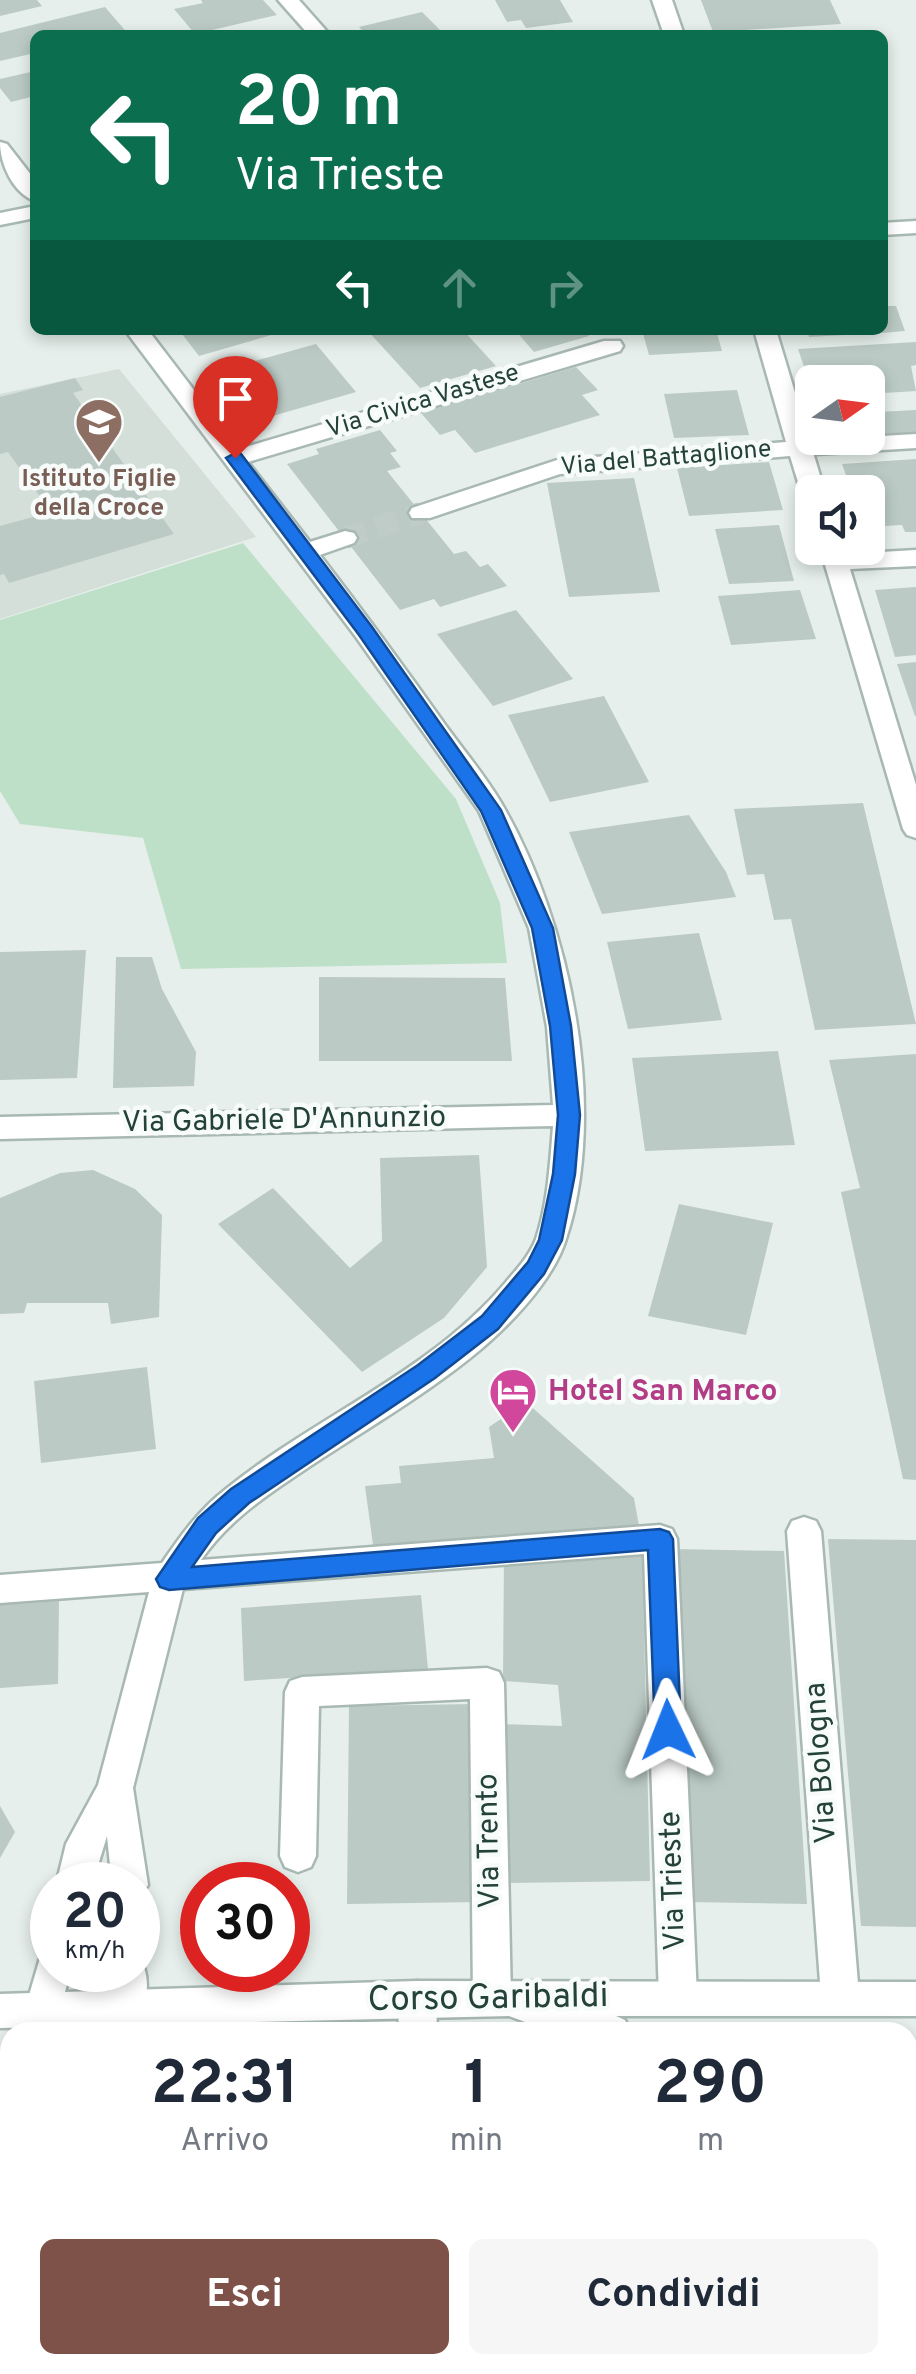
<!DOCTYPE html>
<html lang="it">
<style>
body{margin:0;font-family:Overpass,sans-serif;background:#f6f6f7;color:#1f2937;height:100vh;display:flex;flex-direction:column;font-size:38px;white-space:nowrap}
*{box-sizing:border-box;margin:0}
p{font-size:32px;color:#747a83}
.icon{flex:none;width:55px;height:55px;fill:none;stroke:currentColor;stroke-width:2;stroke-linecap:round;stroke-linejoin:round}
.map{position:relative;flex:1;overflow:hidden}
.side{position:absolute;left:0px;top:2022px;width:918px;height:352px;display:flex;flex-direction:column;background:#fff;border-radius:30px 30px 0 0;box-shadow:0 5px 15px #0003}
.side>*{flex:none}
.hud{position:absolute;left:30px;top:30px;width:858px;height:305px;border-radius:15px;box-shadow:0 5px 15px #0003;background:#0b6e4f;color:#fff;overflow:hidden}
.needle{width:65px;rotate:76deg}
.controls{position:absolute;left:795px;top:365px;display:grid;gap:20px}
.controls a{display:grid;place-items:center;width:90px;height:90px;border-radius:15px;background:#fff;box-shadow:0 5px 15px #0003;font-size:50px}
.speed{position:absolute;left:30px;top:1862px;display:flex;gap:20px;font-size:50px;font-weight:700;text-align:center}
.speed>*{display:grid;place-content:center;width:130px;height:130px;border-radius:50%;background:#fff;box-shadow:0 5px 15px #0003;line-height:1}
.speed small{font-size:25px;font-weight:400}
.speed .limit{border:15px solid #d22;background:#fff;color:#111}
.pin{position:absolute;display:grid;place-items:center;width:85px;height:85px;color:#fff;margin:-102px -42px;border-radius:50% 50% 50% 0;rotate:-45deg;box-shadow:0 0 10px #0007}
.pin .icon{rotate:45deg}
.me{position:absolute;width:110px;margin:-55px;rotate:358deg;stroke-linejoin:round;filter:drop-shadow(0 0 8px #0008)}
.turn{display:flex;align-items:center;gap:35px;height:210px;padding:0 40px;font-size:45px}
.turn .icon{width:130px;height:130px;stroke-width:2.5}
.turn b{display:block;font-size:70px;line-height:85px}
.lanes{display:flex;align-items:center;height:95px;padding:0 40px;background:#0003;justify-content:center;gap:50px;direction:ltr}
.lanes .off{opacity:.35}
.eta{display:flex;justify-content:space-evenly;align-items:center;height:170px;text-align:center}
.eta b{font-size:60px;font-weight:700;line-height:70px}
.cta{display:flex;gap:20px;margin-top:auto;padding:20px 40px}
.cta a{flex:1;height:115px;border-radius:15px;background:#7f5249;color:#fff;font-size:40px;font-weight:700;line-height:115px;text-align:center}
.cta a+a{background:#f6f6f7;color:#1f2937}
.map>svg:first-child{display:block}
</style>
<div class="map">
<svg width="916" height="2374" viewBox="0 0 916 2374">
<rect width="100%" height="100%" fill="#e6efeb"/>
<path fill="#d4dfda" d="M119,369L256,537L0,619V394Z"/>
<path fill="#bfe0c8" d="M243,543L456,799L500,903L507,963L181,969L143,838L20,824L0,791V620Z"/>
<path fill="#bbcac4" d="M0,0H37L42,6L0,16Z
M201,0H263L277,15L195,34L174,9L203,3Z
M495,0H560L573,22L526,28L521,20L507,22Z
M701,0H830L841,24L713,32Z
M105,7L129,35H35V53L0,61V33Z
M422,12L445,35H366L359,27Z
M35,71V96L11,102L0,88V79Z
M882,306H896L905,331L882,333Z
M179,330H284L285,331L199,356Z
M367,330H463L496,366L420,388Z
M515,330H587L589,336L534,352Z
M642,330H716L722,351L649,355Z
M807,330H880V333L809,337Z
M916,342V365L911,366L916,391L868,394V382H812V390L798,349Z
M316,344L356,392L269,417L230,368Z
M576,367L598,390L582,395L600,415L475,453L455,430L440,435L421,413Z
M75,378L83,390L73,393L174,534L9,583L4,574L0,575V526L51,512L8,452L0,454V397Z
M737,390L749,435L674,438L664,394Z
M868,400H873L877,412L916,410V435L871,438L868,431Z
M380,430L397,451L390,453L401,467L387,471L454,554L466,551L480,567L488,564L507,586L440,607L434,599L400,610L287,464L319,454L316,449Z
M916,459V532H905L902,525L868,527V492H852L842,464Z
M769,462L783,510L689,516L677,468Z
M634,478L660,592L569,597L547,483Z
M779,525L794,581L729,584L715,529Z
M916,587V655L895,657L875,590Z
M800,590L816,639L731,645L718,596Z
M516,610L573,679L493,706L437,634Z
M916,662V716H915L897,664Z
M604,696L649,782L550,802L508,715Z
M863,803L916,1024L815,1030L791,919L774,920L764,874L747,875L734,809Z
M689,815L726,872L736,897L602,914L569,832Z
M699,933L722,1020L628,1029L607,942Z
M86,950L77,1078L0,1080V952Z
M116,957H152L162,989L196,1052L194,1086L113,1088Z
M319,977L505,978L512,1061H319Z
M778,1051L795,1145L645,1151L632,1058Z
M916,1054V1480L903,1479L841,1192L860,1188L829,1060Z
M479,1155L487,1267L444,1318L362,1372L218,1224L273,1188L350,1268L382,1241L380,1158Z
M93,1170L135,1189L162,1215L159,1317L111,1324L108,1303H27L24,1313L0,1314V1198L60,1173Z
M679,1204L773,1223L746,1335L648,1316Z
M147,1367L156,1449L41,1463L34,1381Z
M526,1402L634,1498L639,1526L374,1552L365,1486L401,1483L399,1466L494,1458L489,1427Z
M828,1539L916,1540V1927L861,1926Z
M642,1546L650,1881L499,1883L497,1724L562,1726L558,1685L503,1681L504,1555Z
M674,1549L784,1551L807,1904L687,1902Z
M421,1595L428,1669L244,1681L241,1608Z
M59,1601L58,1684L0,1688V1605Z
M475,1704L480,1902L347,1904L349,1706Z
M0,1806L15,1832L0,1858Z
M10,2082V2281L0,2282V2083Z
M163,2365H370L371,2374H124Z
M480,2365H846L847,2370L846,2374H481Z"/>
<g fill="none" stroke-linecap="round" stroke-linejoin="round">
<path stroke="#bfccc8" stroke-width="22" stroke-dasharray="22 11" stroke-linecap="butt" d="M345,538L421,513"/>
<g stroke="#a8b8b2" stroke-width="5">
<path id="service" d="M916,221V233L882,235V223Z
M916,434V448L799,455L787,448L799,441Z"/>
</g>
<g stroke="#a8b8b2" stroke-width="5">
<path id="minor" d="M278,0H299L330,35H309Z
M652,0H672L684,35H664Z
M0,142L7,144L35,180V201C13,193 0,164 0,142Z
M35,206V218L0,225V213Z
M125,330H148L239,449L604,341H620L623,346L620,351L248,462L310,542L345,531L354,533L357,538L354,543L320,555C363,611 405,668 446,726C465,752 487,778 503,806C570,922 609,1109 566,1239C556,1272 526,1307 501,1331C450,1381 364,1430 303,1471C264,1497 228,1521 201,1560L660,1525L672,1529L677,1539L697,1997L691,2009L678,2014L665,2009L659,1997L644,1554L183,1589L133,1788L148,1885L138,1899V1885H112L107,1836L92,1885H56L66,1844L98,1785L149,1592L0,1603V1575L162,1563C181,1535 199,1510 226,1489C316,1416 431,1372 506,1282C517,1269 530,1255 536,1239C548,1203 550,1163 553,1126L0,1139V1117L553,1105L547,1027L529,928L479,811L356,637Z
M754,330H776L825,492H812V499L801,492L790,456L560,474L430,518H412L409,513L412,508L557,460L786,442Z
M820,548H844L846,554L916,550V566L850,569L916,785V838L907,835L903,829Z
M804,1517L816,1521L821,1531L859,1996L853,2008L840,2013L827,2008L821,1996L787,1531L792,1521Z
M487,1668L499,1672L504,1683L511,1998L505,2010L492,2015L479,2010L473,1998L470,1699L319,1706L316,1856L311,1867L298,1872L285,1867L280,1856L285,1692L290,1681L302,1677Z
M52,1953V1970H71L57,2021L44,2026L31,2021L25,2009L40,1958Z
M138,1957C151,1972 148,2000 140,2018L127,2023L114,2018L108,2006L110,1970H138Z
M417,1981L430,1986L436,1998L437,2032H399L398,1998L404,1986Z
M236,1988L249,1993L255,2005V2032H217V2005L223,1993Z
M0,2298H10V2365H27L18,2374H0V2339L4,2338H0Z
M410,2365H450V2374H410Z"/>
</g>
<g stroke="#a8b8b2" stroke-width="5">
<path id="tertiary" d="M417,1981L916,1982V2016H616L625,2020L631,2032H552L509,2016L0,2028V1994Z
M908,2162L916,2165V2206L908,2203Z"/>
</g>
<use href="#service" fill="#fff" fill-rule="evenodd"/>
<use href="#minor" fill="#fff" fill-rule="evenodd"/>
<use href="#tertiary" fill="#fff" fill-rule="evenodd"/>
</g>
<path fill="#1a73e8" stroke="#114b97" stroke-width="2.5" d="M235,453L241,454L372,627L501,810L553,928L571,1026L580,1115L575,1174L562,1240L544,1274L498,1329L435,1378L249,1503L216,1533L192,1567L660,1529L669,1532L673,1539L681,1730L677,1738L668,1741L658,1738L655,1730L648,1550L169,1590L160,1587L156,1579L198,1518L231,1489L418,1365L482,1316L528,1262L539,1240L553,1174L558,1115L550,1026L532,928L481,811L359,635L226,458Z"/>
<defs>
<g id="school-pin" transform="scale(2.5)"><path d="M0 17L-7.5 6A9.5 9.5 0 1 1 7.5 6Z" fill="#8d6e63" stroke="#f7fbf9"/><path d="M0-5L7-2L0 1L-7-2ZM-4 1L0 2.5L4 1V4Q0 6-4 4Z" fill="#fff"/></g>
<g id="hotel-pin" transform="scale(2.5)"><path d="M0 17L-7.5 6A9.5 9.5 0 1 1 7.5 6Z" fill="#d1479c" stroke="#f7fbf9"/><path d="M-6-4.5h1.5V1H6V5H4.5V3h-9V5H-6ZM-4 0a1.8 1.8 0 1 1 3.6 0ZM.5 0V-2.5h3Q6-2.5 6 0Z" fill="#fff"/></g>
</defs>
<g fill-rule="evenodd">
<use href="#school-pin" x="99" y="422"/>
<use href="#hotel-pin" x="513" y="1392"/>
</g>
<g text-anchor="middle" dominant-baseline="central" stroke-width="9" stroke-linejoin="round" paint-order="stroke">
<g font-size="25" fill="#24423a" stroke="#f7fbf9">
<text transform="translate(423 402) rotate(-17)">Via Civica Vastese</text>
<text transform="translate(666 459) rotate(-5)">Via del Battaglione</text>
</g>
<g font-size="25" font-weight="bold" fill="#785e54" stroke="#f7fbf9">
<text x="99" y="480">Istituto Figlie<tspan x="99" dy="29">della Croce</tspan></text>
</g>
<g font-size="30" fill="#24423a" stroke="#f7fbf9">
<text transform="translate(284 1121) rotate(-1)">Via Gabriele D'Annunzio</text>
<text transform="translate(822 1763) rotate(-94)">Via Bologna</text>
<text transform="translate(490 1841) rotate(-91)">Via Trento</text>
<text transform="translate(674 1881) rotate(-92)">Via Trieste</text>
</g>
<g font-size="30" font-weight="bold" fill="#b23c85" stroke="#f7fbf9" text-anchor="start">
<text x="548" y="1392">Hotel San Marco</text>
</g>
<g font-size="35" fill="#24423a" stroke="#f7fbf9">
<text transform="translate(488 1999) rotate(-1)">Corso Garibaldi</text>
</g>
</g>
</svg>
<div class="controls">
<a><svg class="needle" viewBox="-14 -14 28 28"><path d="M0-13l5 13h-10z" fill="#e53935"/><path d="M0 13l5-13h-10z" fill="#747a83"/></svg></a>
<a><svg class="icon" aria-label="sound" viewBox="0 0 24 24"><path d="M4 9h4l5-4v14l-5-4H4zM17 9q2 3 0 6"/></svg></a>
</div>
<div class="speed"><div>20<small>km/h</small></div><div class="limit">30</div></div>
<div class="pin" style="left:235px;top:458px;background:#d93025"><svg class="icon" aria-label="arrive" viewBox="0 0 24 24"><path d="M6 21V4h12l-3 4 3 4H6"/></svg></div>
<svg class="me" style="left:668px;top:1730px" viewBox="-20 -20 40 40"><path d="M0-17L14 15 0 8-14 15z" fill="#1a73e8" stroke="#fff" stroke-width="4"/></svg>
<div class="hud">
<div class="turn"><svg class="icon" aria-label="left" viewBox="0 0 24 24"><path d="M17 20v-9H6M10 6l-5 5 5 5"/></svg><div><b>20 m</b>Via Trieste</div></div>
<div class="lanes"><svg class="icon" aria-label="left" viewBox="0 0 24 24"><path d="M17 20v-9H6M10 6l-5 5 5 5"/></svg><svg class="icon off" aria-label="ahead" viewBox="0 0 24 24"><path d="M12 20V5M6 11l6-6 6 6"/></svg><svg class="icon off" aria-label="right" viewBox="0 0 24 24"><path d="M7 20v-9h11M14 6l5 5-5 5"/></svg></div>
</div>
<section class="side">
<div class="eta">
<div><b>22:31</b><p>Arrivo</p></div>
<div><b>1</b><p>min</p></div>
<div><b>290</b><p>m</p></div>
</div>
<div class="cta"><a>Esci</a><a>Condividi</a></div>
</section>
</div>
